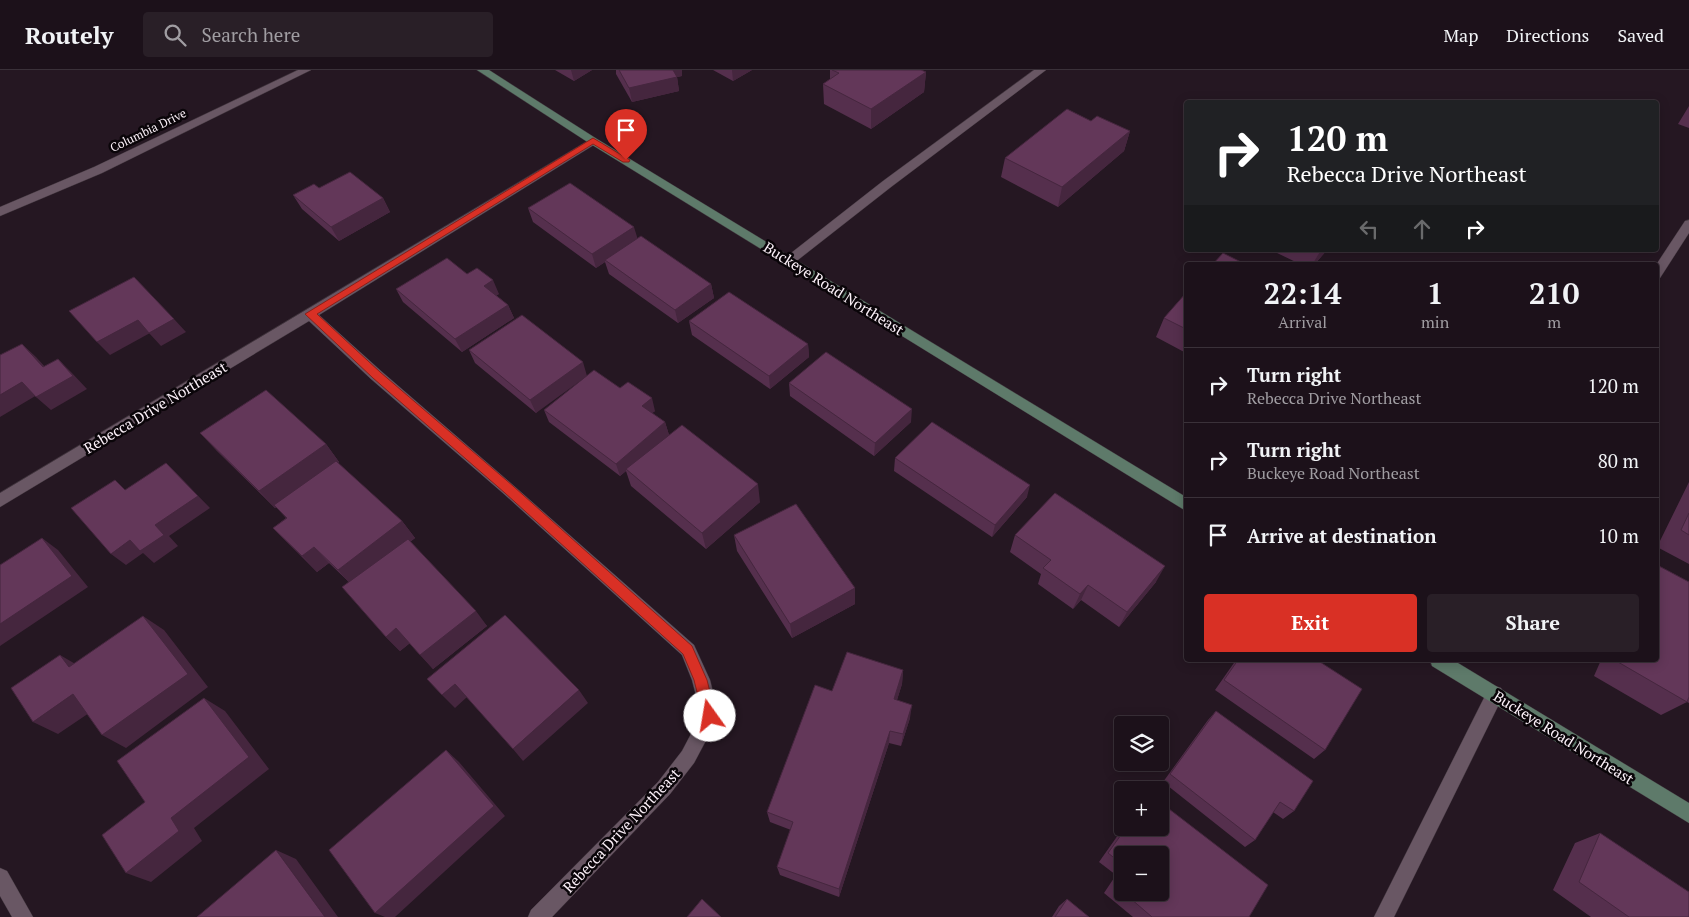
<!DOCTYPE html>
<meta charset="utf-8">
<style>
body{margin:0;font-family:"PT Serif",serif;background:#291f27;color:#f1f3f6;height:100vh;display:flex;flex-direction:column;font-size:19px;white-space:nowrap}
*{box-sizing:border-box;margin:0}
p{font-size:16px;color:#a09da2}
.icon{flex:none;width:28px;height:28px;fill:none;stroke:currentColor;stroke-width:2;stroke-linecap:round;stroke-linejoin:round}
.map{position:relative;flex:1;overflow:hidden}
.sheet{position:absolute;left:1184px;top:192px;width:475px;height:400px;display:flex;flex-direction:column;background:#1c111a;border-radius:5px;box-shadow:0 2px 12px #0003,0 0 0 1px #3a3139}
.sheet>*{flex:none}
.top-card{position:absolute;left:1184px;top:30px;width:475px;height:152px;border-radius:5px;box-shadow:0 2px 12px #0003,0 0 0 1px #3a3139;background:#202124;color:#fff;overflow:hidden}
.tools{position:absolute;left:1114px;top:646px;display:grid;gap:10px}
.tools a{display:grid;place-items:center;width:55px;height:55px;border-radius:5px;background:#1c111a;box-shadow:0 2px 12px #0003,0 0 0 1px #3a3139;font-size:25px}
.pin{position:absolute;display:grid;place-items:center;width:42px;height:42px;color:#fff;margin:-51px -21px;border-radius:50% 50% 50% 0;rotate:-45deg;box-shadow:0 0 5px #0007}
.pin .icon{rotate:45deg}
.me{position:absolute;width:55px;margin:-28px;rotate:347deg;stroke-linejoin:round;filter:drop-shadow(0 0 4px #0008)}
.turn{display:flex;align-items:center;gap:18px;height:105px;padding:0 20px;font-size:22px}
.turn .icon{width:65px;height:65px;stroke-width:2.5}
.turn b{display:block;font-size:35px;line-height:42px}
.lanes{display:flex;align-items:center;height:48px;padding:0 20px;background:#0003;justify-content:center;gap:25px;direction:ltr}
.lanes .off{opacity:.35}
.eta{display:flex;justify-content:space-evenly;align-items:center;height:85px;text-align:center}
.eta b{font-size:30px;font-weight:800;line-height:35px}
.action{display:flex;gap:10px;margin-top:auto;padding:10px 20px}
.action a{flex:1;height:58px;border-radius:5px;background:#d93025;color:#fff;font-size:20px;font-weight:800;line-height:58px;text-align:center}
.action a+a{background:#291f27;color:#f1f3f6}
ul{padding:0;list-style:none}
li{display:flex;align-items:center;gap:15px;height:75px;padding:0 20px;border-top:1px solid #3a3139}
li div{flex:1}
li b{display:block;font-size:19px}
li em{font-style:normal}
header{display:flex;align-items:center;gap:30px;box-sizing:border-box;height:70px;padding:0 25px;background:#1c111a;border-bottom:1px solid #3a3139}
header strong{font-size:24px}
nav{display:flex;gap:28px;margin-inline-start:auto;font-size:18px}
.search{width:350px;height:45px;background:#291f27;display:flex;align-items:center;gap:12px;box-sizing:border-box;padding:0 18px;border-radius:5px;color:#a09da2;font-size:19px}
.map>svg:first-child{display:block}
</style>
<header>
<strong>Routely</strong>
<div class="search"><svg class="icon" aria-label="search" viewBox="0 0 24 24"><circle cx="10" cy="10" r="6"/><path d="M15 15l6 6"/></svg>Search here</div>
<nav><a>Map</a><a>Directions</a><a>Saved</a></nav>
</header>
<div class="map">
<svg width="1689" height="847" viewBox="0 0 1689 847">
<rect width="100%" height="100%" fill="#251722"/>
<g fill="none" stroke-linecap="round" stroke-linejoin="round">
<g stroke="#3d323a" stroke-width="1">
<path id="lane" d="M1034,0H1046L891,117L794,193H786L784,190L786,187L883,111Z"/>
</g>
<g stroke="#3d323a" stroke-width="1">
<path id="street" d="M298,0H311L102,103L0,146V137L94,97Z
M593,68L599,71L597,73L319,245L381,301L514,416L694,575L710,610L719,646L694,693L670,724L552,847H528L531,840L658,712L682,681L701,645L692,610L682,585L504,424L371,309L309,251L0,437V423Z
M1689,150V163L1660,208L1656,209V195L1685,151Z
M1495,616L1501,618L1504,624L1394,847H1374L1489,618Z
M0,798L7,801L33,847H12L0,826Z"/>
</g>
<g stroke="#3d323a" stroke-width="1">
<path id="secondary" d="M477,0H489L597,69L1186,427V441L589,73Z
M1430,590H1453L1689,733V753L1432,596Z"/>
</g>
<use href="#lane" fill="#695764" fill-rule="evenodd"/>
<use href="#street" fill="#695764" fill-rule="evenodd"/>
<use href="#secondary" fill="#5e7a6a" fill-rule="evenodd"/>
</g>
<path fill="#552f4d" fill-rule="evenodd" d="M555,0H592L574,11Z
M616,0H682V6L677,7L679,21L632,32L616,4Z
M713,0H752L733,11Z
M830,0H921L926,2L924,22L871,59L824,34L823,14L830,9Z
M1689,36V58L1678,54Z
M1091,51L1130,61L1124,81L1058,137L1001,107L1005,88Z
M319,118L383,128L390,142L339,171L302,139L293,125Z
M528,138L637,168L711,214L714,228L678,253L609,204L605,192L596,198L533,152Z
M1276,180H1327L1314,195H1302L1275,182Z
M467,204L499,224L496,225L508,235L514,248L462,282L403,232L396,219Z
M1186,223V283L1156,267L1164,248Z
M689,251L808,274L809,287L770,319L692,265Z
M469,280L583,292L536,343L475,293Z
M789,313L911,352L874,386L790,326Z
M620,318L655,341L652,343L665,352L669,365L661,371L760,432L706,479L631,416L626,401L620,406L549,352L544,340Z
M200,363L326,374L339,392L338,393L402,451L415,468L410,472L487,556L433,599L410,573L400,581L386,567L349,512L329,493L317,502L273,458L286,448L276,437L275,438L217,381Z
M895,388L1027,427L992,467L894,401Z
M1689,412V494L1657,477Z
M734,465L855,534L792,568L737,481Z
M1015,465L1156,512L1119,557L1081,530L1073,539L1038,514L1041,504L1010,482Z
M1659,496L1689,512V633L1687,632L1661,645L1594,606L1601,590H1656V498Z
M1236,590H1317L1325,680L1314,689L1215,620Z
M903,600L902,614L897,630L910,648L901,676L889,673L839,827L780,805L777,797L791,760L770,752L767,742L832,621Z
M1216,641L1294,741L1283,749L1273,742L1255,770L1245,777L1163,712L1208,650Z
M1123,758H1160L1249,847H1133L1104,823L1116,805L1099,792ZM1122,785L1160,822H1122Z
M1600,763L1689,847H1591L1553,820L1575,773Z
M1067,829L1089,847H1052L1059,836Z"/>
<path fill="#45263e" d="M571,0H592L574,11Z
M671,0H682V6L677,7L679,21L632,32L629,18Z
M732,0H752L733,11Z
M926,2L924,22L871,59V39Z
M1130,61L1124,81L1058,137L1062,117Z
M383,128L390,142L339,171L331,157Z
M634,157L638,170L605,190V192L596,198L592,184Z
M1321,180H1327L1314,195H1312Z
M493,210L499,224L490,230L484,216Z
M711,214L714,228L678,253L675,240Z
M508,235L514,248L462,282L455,269Z
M174,249L186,262L161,276L149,263Z
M138,250L150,263L110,285L97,272Z
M22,274L36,287L57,310L43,297Z
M808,274L809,287L770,319L769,306Z
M58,289L71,302L87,319L51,340L36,327Z
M583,292L587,306L536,343L530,330Z
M22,312L37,325L0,347V325Z
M652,328L655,341L646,348L642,336Z
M912,339L911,352L874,386L875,373Z
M665,352L669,365L627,400L626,399V401L620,406L616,394Z
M326,374L339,392L275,438L259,421Z
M166,393L210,438L169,466L178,476L154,493L143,483L126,495L111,484L130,470Z
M758,414L760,432L706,479L702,463Z
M1030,415L1027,427L992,467L995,455Z
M402,451L415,468L352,516L338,500Z
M42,468L58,480L88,517L0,576V554Z
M314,477L329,493L317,502L302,486Z
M1165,496L1156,512L1119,557L1127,542Z
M1088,515L1081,530L1073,539L1080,524Z
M855,518V534L792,568L790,554Z
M476,541L487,556L433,599L420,585Z
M143,546L164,560L208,617L126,678L102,665Z
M396,558L410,573L400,581L386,567Z
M60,585L84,599L69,597Z
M903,600L902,614L893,642L894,629Z
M455,614L467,627L455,638L442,625Z
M579,620L588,633L523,691L513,679Z
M73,624L98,637L58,664L33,652Z
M204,628L225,641L269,699L194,758L202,771L151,812L126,803L171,748Z
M912,635L910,648L901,676L903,664Z
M890,661L889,673L839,827V819Z
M446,680L459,692L505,746L395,847H385L375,843Z
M276,780L296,789L338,847H325Z"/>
<path fill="#633759" stroke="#45263e" d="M619,0H673L677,7L629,18Z
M832,0H921L926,2L871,39L823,14L839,3Z
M1067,39L1091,51L1097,46L1130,61L1062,117L1005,88Z
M350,102L383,128L331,157L293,125L314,114L319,118Z
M570,113L634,157L592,184L528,138Z
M641,166L711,214L675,240L605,190Z
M1223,183L1247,195H1212Z
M447,188L467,204L477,198L493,210L484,216L508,235L455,269L396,219Z
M134,207L174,249L149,263L138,250L97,272L69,241Z
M729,222L808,274L769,306L689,251Z
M1186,223V259L1164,248Z
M522,245L583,292L530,330L469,280Z
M22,274L43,297L58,289L73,306L36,327L22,312L0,325V285Z
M826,282L912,339L875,373L789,313Z
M594,300L620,318L628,312L652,328L642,336L665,352L616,394L544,340Z
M266,320L326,374L259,421L200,363Z
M932,352L1030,415L995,455L895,388Z
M682,355L758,414L702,463L626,399Z
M336,391L402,451L338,500L314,477L302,486L273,458L287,448L274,435Z
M166,393L198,426L155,455L164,465L140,481L130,470L111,484L71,438L115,410L125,420Z
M1055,423L1165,496L1127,542L1088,515L1080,524L1043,498L1051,490L1015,465Z
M796,434L855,518L790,554L734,465Z
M1689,443V465L1681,460Z
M42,468L72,506L0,554V495Z
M408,469L476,541L420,585L396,558L386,567L342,517Z
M1659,496L1689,512V627L1687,632L1618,592V590H1656V503Z
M505,545L579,620L513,679L455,614L442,625L427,609Z
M143,546L188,604L102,665L73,624L33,652L11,618L60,585L69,597Z
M847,582L903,600L894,629L912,635L903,664L890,661L839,819L777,797L793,752L767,742L815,615L832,621Z
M1238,590H1317L1362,619L1325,680L1224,610Z
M204,628L249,687L171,748L179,761L126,803L102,765L145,732L117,691Z
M1216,641L1313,711L1294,741L1280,732L1255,770L1170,704Z
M446,680L494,736L375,843L329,780Z
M1160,732L1268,815L1249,847H1152L1123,822H1160V785H1122V794L1108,783L1126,758H1160Z
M1600,763L1689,822V847H1629L1579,812Z
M276,780L325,847H197Z
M1122,801V822L1114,815Z
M702,829L721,847H687Z
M1067,829L1089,847H1055Z"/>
<path fill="#d93025" stroke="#8d1f18" d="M593,68L630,90L629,92H623L593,74L317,244L380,302L513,416L692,576L707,610L716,646L714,650L710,652L705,650L703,646L694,610L683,584L505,423L373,308L305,244Z"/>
<g text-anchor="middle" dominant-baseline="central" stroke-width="5" stroke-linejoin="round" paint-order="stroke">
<g font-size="12" fill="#fbf0f8" stroke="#0a0509">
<text transform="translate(148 60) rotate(-26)">Columbia Drive</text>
</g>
<g font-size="15" fill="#fbf0f8" stroke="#0a0509">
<text transform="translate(834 218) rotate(32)">Buckeye Road Northeast</text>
<text transform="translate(155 337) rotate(-31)">Rebecca Drive Northeast</text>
<text transform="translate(1564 667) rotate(32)">Buckeye Road Northeast</text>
<text transform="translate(621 760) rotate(-47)">Rebecca Drive Northeast</text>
</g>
</g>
</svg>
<div class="tools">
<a><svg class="icon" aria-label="layers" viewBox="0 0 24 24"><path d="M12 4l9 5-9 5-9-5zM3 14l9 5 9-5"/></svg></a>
<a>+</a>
<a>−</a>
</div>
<div class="pin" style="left:626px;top:90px;background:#d93025"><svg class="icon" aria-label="arrive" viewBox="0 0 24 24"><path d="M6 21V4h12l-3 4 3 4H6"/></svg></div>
<svg class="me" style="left:710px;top:646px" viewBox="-20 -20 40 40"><circle r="19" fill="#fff"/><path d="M0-13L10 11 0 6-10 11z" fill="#d93025"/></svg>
<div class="top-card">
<div class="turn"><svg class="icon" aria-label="right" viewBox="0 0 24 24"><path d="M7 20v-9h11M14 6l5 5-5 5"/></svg><div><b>120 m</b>Rebecca Drive Northeast</div></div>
<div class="lanes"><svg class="icon off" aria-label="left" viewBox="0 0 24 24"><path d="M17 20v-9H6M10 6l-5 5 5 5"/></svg><svg class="icon off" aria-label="ahead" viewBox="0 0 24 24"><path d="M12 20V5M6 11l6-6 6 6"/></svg><svg class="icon" aria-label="right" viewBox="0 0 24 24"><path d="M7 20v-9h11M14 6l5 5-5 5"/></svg></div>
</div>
<section class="sheet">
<div class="eta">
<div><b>22:14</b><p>Arrival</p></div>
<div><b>1</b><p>min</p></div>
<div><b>210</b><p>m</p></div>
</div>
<ul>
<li><svg class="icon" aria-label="right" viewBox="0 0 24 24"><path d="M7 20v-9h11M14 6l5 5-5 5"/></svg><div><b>Turn right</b><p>Rebecca Drive Northeast</p></div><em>120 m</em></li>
<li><svg class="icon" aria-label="right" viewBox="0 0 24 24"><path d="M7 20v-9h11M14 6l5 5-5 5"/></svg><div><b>Turn right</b><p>Buckeye Road Northeast</p></div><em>80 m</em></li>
<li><svg class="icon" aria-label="arrive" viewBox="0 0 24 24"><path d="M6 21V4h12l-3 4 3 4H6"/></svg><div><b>Arrive at destination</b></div><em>10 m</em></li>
</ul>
<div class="action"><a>Exit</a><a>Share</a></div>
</section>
</div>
